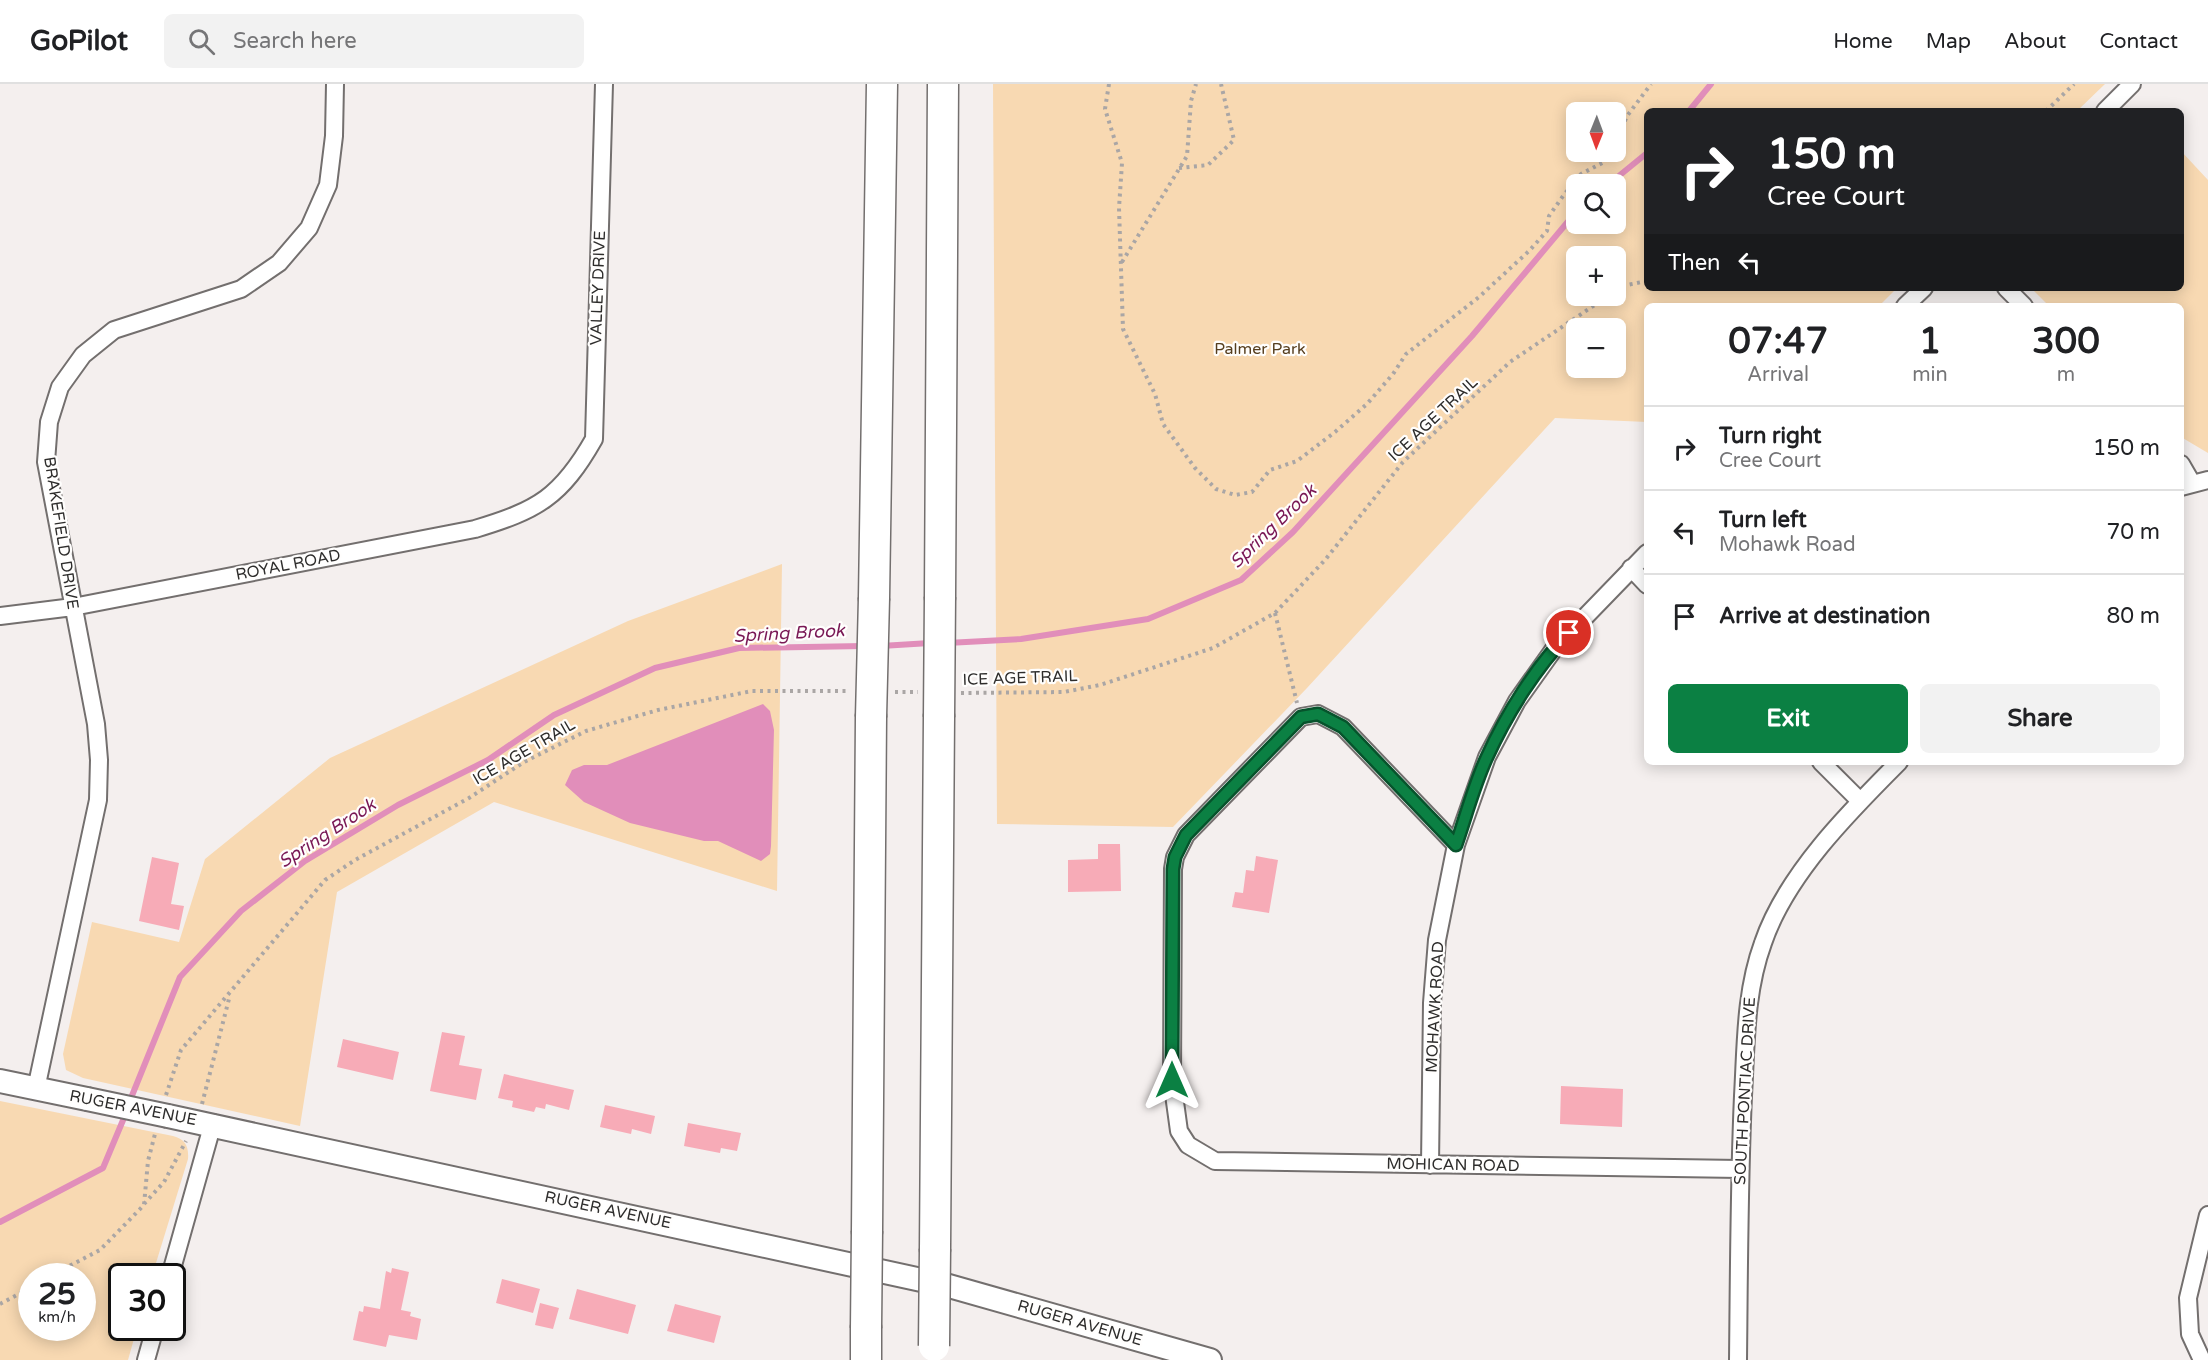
<!DOCTYPE html>
<meta charset="utf-8">
<style>
body{margin:0;font-family:"Varela Round",sans-serif;background:#f2f2f2;color:#202124;height:100vh;display:flex;flex-direction:column;font-size:22px;white-space:nowrap}
*{box-sizing:border-box;margin:0}
p{font-size:20px;color:#757577}
.icon{flex:none;width:33px;height:33px;fill:none;stroke:currentColor;stroke-width:2;stroke-linecap:round;stroke-linejoin:round}
.map{position:relative;flex:1;overflow:hidden}
.panel{position:absolute;left:1644px;top:219px;width:540px;height:462px;display:flex;flex-direction:column;background:#fff;border-radius:9px;box-shadow:0 3px 15px #0003}
.panel>*{flex:none}
.top-card{position:absolute;left:1644px;top:24px;width:540px;height:183px;border-radius:9px;box-shadow:0 3px 15px #0003;background:#202124;color:#fff;overflow:hidden}
.needle{width:39px;rotate:181deg}
.controls{position:absolute;left:1566px;top:18px;display:grid;gap:12px}
.controls a{display:grid;place-items:center;width:60px;height:60px;border-radius:9px;background:#fff;box-shadow:0 3px 15px #0003;font-size:30px}
.speed{position:absolute;left:18px;top:1179px;display:flex;gap:12px;font-size:30px;font-weight:700;text-align:center}
.speed>*{display:grid;place-content:center;width:78px;height:78px;border-radius:50%;background:#fff;box-shadow:0 3px 15px #0003;line-height:1}
.speed small{font-size:15px;font-weight:400}
.speed .limit{border:3px solid #111;border-radius:9px;background:#fff;color:#111}
.pin{position:absolute;display:grid;place-items:center;width:51px;height:51px;color:#fff;margin:-26px;border:3px solid #fff;border-radius:50%;box-shadow:0 2px 6px #0007}
.me{position:absolute;width:66px;margin:-33px;rotate:0deg;stroke-linejoin:round;filter:drop-shadow(0 0 4px #0008)}
.turn{display:flex;align-items:center;gap:21px;height:126px;padding:0 24px;font-size:27px}
.turn .icon{width:78px;height:78px;stroke-width:2.5}
.turn b{display:block;font-size:42px;line-height:51px}
.then{display:flex;align-items:center;height:57px;padding:0 24px;background:#0003;gap:12px;font-size:22px}
.eta{display:flex;justify-content:space-evenly;align-items:center;height:102px;text-align:center}
.eta b{font-size:36px;font-weight:700;line-height:42px}
.cta{display:flex;gap:12px;margin-top:auto;padding:12px 24px}
.cta a{flex:1;height:69px;border-radius:9px;background:#0b8043;color:#fff;font-size:24px;font-weight:700;line-height:69px;text-align:center}
.cta a+a{background:#f2f2f2;color:#202124}
ul{padding:0;list-style:none}
li{display:flex;align-items:center;gap:18px;height:84px;padding:0 24px;border-top:2px solid #e0e0e0}
li div{flex:1}
li b{display:block;font-size:22px}
li em{font-style:normal}
header{display:flex;align-items:center;gap:36px;box-sizing:border-box;height:84px;padding:0 30px;background:#fff;border-bottom:2px solid #e0e0e0}
header strong{font-size:28px}
nav{display:flex;gap:33px;margin-inline-start:auto;font-size:21px}
.search{width:420px;height:54px;background:#f2f2f2;display:flex;align-items:center;gap:15px;box-sizing:border-box;padding:0 21px;border-radius:9px;color:#757577;font-size:22px}
.map>svg:first-child{display:block}
</style>
<header>
<strong>GoPilot</strong>
<div class="search"><svg class="icon" aria-label="search" viewBox="0 0 24 24"><circle cx="10" cy="10" r="6"/><path d="M15 15l6 6"/></svg>Search here</div>
<nav><a>Home</a><a>Map</a><a>About</a><a>Contact</a></nav>
</header>
<div class="map">
<svg width="2208" height="1276" viewBox="0 0 2208 1276">
<rect width="100%" height="100%" fill="#f4efee"/>
<path fill="#f8d9b2" fill-rule="evenodd" d="M993,0H2105L2077,27H1647V204H1897L1879,222H1647V338L1555,334L1307,604L1173,743L997,740ZM1576,28H1616V68H1576ZM1576,100H1616V140H1576ZM1576,172H1616V212H1576ZM1576,244H1616V284H1576Z
M2181,67L2208,96V369L2181,353V222H2049L2031,204H2181Z
M782,480L777,807L494,718L337,808L300,1042L83,994L66,986L63,970L92,838L179,858L205,775L330,674L628,537Z
M0,1017L173,1052C185,1055 189,1062 188,1075L152,1192H122V1244H137L128,1276H0ZM32,1192H82V1244H32Z"/>
<path fill="#e18eba" d="M763,620L770,627L774,646L771,762L770,770L761,777L718,757H704L630,739L584,718L565,701L572,686L584,681H607Z"/>
<g fill="none" stroke-linecap="round" stroke-linejoin="round">
<path stroke="#e18eba" stroke-width="6" d="M1689,27L1711,0
M1609,100L1647,69
M947,559L1021,555L1148,535L1241,496L1293,448L1472,252L1576,128
M881,562L930,559
M129,1019L180,893L241,827L305,777L398,721L488,676L554,631L655,584L739,564L864,562
M0,1138L103,1084L126,1029"/>
</g>
<path fill="#f7abb7" d="M1098,760H1120L1121,807L1068,808V776L1098,775Z
M1256,772L1278,776L1269,829L1232,823L1235,808L1243,809L1246,786L1254,787Z
M152,773L179,779L171,820L184,822L179,846L139,837Z
M442,948L465,952L459,981L482,985L476,1016L430,1007Z
M343,955L399,968L393,996L337,983Z
M504,990L574,1006L569,1026L546,1020L545,1025L536,1023L534,1028L512,1023L513,1017L498,1014Z
M1561,1002L1623,1005L1622,1043L1560,1040Z
M605,1021L655,1032L651,1050L632,1045L631,1050L600,1043Z
M688,1039L741,1049L737,1067L721,1064L720,1069L684,1062Z
M392,1184L409,1188L401,1226L411,1228L410,1232L421,1235L417,1256L389,1251L386,1263L353,1256L359,1227L363,1228L364,1222L380,1225L386,1187L391,1189Z
M502,1195L540,1205L533,1229L496,1219Z
M577,1205L636,1221L628,1250L569,1235Z
M540,1219L559,1224L553,1245L535,1241Z
M675,1220L721,1232L714,1259L667,1247Z"/>
<g fill="none" stroke-linecap="round" stroke-linejoin="round">
<g stroke="#736f6e" stroke-width="20">
<path id="street" d="M2105,27L2132,0
M2006,204L2024,222
M1905,222L1924,204
M2181,380L2192,399
M2181,403L2208,396
M1631,484L1647,501
M0,532L73,523L475,445C538,426 561,413 594,355L604,0
M1821,678L1860,717
M1456,761L1343,643L1318,630L1301,633L1186,751L1175,773L1173,785L1172,996L1179,1047L1188,1061L1215,1077L1740,1085
M36,1005L98,716L99,676L96,640L46,378L49,338L60,303L83,271L114,246L241,205L279,179L309,144L328,101L334,52L335,0
M1430,1081L1432,919L1437,856L1456,761L1487,673L1517,617L1554,565L1647,469
M170,1192L213,1039
M146,1276L155,1244
M1738,1276C1739,1188 1739,1100 1743,1012C1746,960 1745,908 1763,859C1786,791 1849,728 1899,678
M2202,1276L2190,1250L2188,1214L2208,1131"/>
</g>
<g stroke="#736f6e" stroke-width="26">
<path id="secondary" d="M0,997L87,1015
M168,1032L949,1202L1210,1276"/>
</g>
<g stroke="#736f6e" stroke-width="33">
<path id="highway" d="M940,513L943,0
M874,514L882,0
M867,1147L871,633
M935,1165L939,633
M866,1276V1244"/>
</g>
<path stroke="#aaa6a5" stroke-width="4" stroke-dasharray="3 4.5" stroke-linecap="butt" d="M1109,0L1105,25L1122,79L1119,124L1123,245L1155,310L1163,340L1195,384L1216,405L1235,411L1252,408L1270,386L1297,377L1335,348L1367,320L1393,290L1406,270L1479,213L1529,167L1547,147L1549,132L1563,112L1581,90L1606,77L1611,68
M2046,27L2074,0
M1616,58L1627,32L1651,0
M1179,84L1208,81L1234,56L1221,0
M1122,178L1187,72L1191,17L1196,0
M1616,206L1622,202L1647,197
M1275,529L1297,619
M895,608H918
M961,609L1064,608L1100,601L1213,564L1275,529L1325,476L1403,378L1510,278L1608,212
M166,1011L181,966L325,796L355,776L469,714L524,678L586,647L658,626L752,607H849
M202,1020L230,911
M144,1120L164,1098L186,1057
M50,1192L100,1166L144,1121L148,1077L155,1050
M0,1220L32,1203"/>
<use href="#street" stroke="#fff" stroke-width="16"/>
<use href="#secondary" stroke="#fff" stroke-width="22"/>
<use href="#highway" stroke="#fff" stroke-width="30"/>
<g stroke="#736f6e" stroke-width="26" stroke-linecap="butt">
<path id="secondary-bridge" d="M87,1015L168,1032"/>
</g>
<g stroke="#736f6e" stroke-width="33" stroke-linecap="butt">
<path id="highway-bridge" d="M871,633L874,514
M939,633L940,513
M866,1244L867,1147
M934,1262L935,1165"/>
</g>
<use href="#secondary-bridge" stroke="#fff" stroke-width="22"/>
<use href="#highway-bridge" stroke="#fff" stroke-width="30"/>
</g>
<g fill="none" stroke-linecap="round" stroke-linejoin="round">
<g stroke="#07532c" stroke-width="15">
<path id="route" d="M1172,996L1173,785L1175,773L1186,751L1301,633L1318,630L1343,643L1456,761C1466,732 1474,701 1487,673C1507,629 1536,583 1569,549"/>
</g>
<use href="#route" stroke="#0b8043" stroke-width="10"/>
</g>
<g text-anchor="middle" dominant-baseline="central" stroke-width="4.5" stroke-linejoin="round" paint-order="stroke">
<g font-size="16" fill="#2e2d2c" stroke="#fffefd">
<text transform="translate(598 204) rotate(-88)">VALLEY DRIVE</text>
<text transform="translate(1433 335) rotate(-43)">ICE AGE TRAIL</text>
<text transform="translate(61 449) rotate(81)">BRAKEFIELD DRIVE</text>
<text transform="translate(288 481) rotate(-11)">ROYAL ROAD</text>
<text transform="translate(1020 594) rotate(-2)">ICE AGE TRAIL</text>
<text transform="translate(524 668) rotate(-30)">ICE AGE TRAIL</text>
<text transform="translate(1435 923) rotate(-87)">MOHAWK ROAD</text>
<text transform="translate(1745 1007) rotate(-87)">SOUTH PONTIAC DRIVE</text>
<text transform="translate(133 1024) rotate(11)">RUGER AVENUE</text>
<text transform="translate(1453 1081) rotate(1)">MOHICAN ROAD</text>
<text transform="translate(608 1126) rotate(12)">RUGER AVENUE</text>
<text transform="translate(1080 1239) rotate(16)">RUGER AVENUE</text>
</g>
<g font-size="16" fill="#563e1e" stroke="#fffefd">
<text x="1260" y="265">Palmer Park</text>
</g>
<g font-size="18" font-style="italic" fill="#791855" stroke="#fffefd">
<text transform="translate(1273 442) rotate(-44)">Spring Brook</text>
<text transform="translate(789 549) rotate(-3)">Spring Brook</text>
<text transform="translate(327 749) rotate(-33)">Spring Brook</text>
</g>
</g>
</svg>
<div class="controls">
<a><svg class="needle" viewBox="-14 -14 28 28"><path d="M0-13l5 13h-10z" fill="#e53935"/><path d="M0 13l5-13h-10z" fill="#757577"/></svg></a>
<a><svg class="icon" aria-label="search" viewBox="0 0 24 24"><circle cx="10" cy="10" r="6"/><path d="M15 15l6 6"/></svg></a>
<a>+</a>
<a>−</a>
</div>
<div class="speed"><div>25<small>km/h</small></div><div class="limit">30</div></div>
<div class="pin" style="left:1569px;top:549px;background:#d93025"><svg class="icon" aria-label="arrive" viewBox="0 0 24 24"><path d="M6 21V4h12l-3 4 3 4H6"/></svg></div>
<svg class="me" style="left:1172px;top:996px" viewBox="-20 -20 40 40"><path d="M0-17L14 15 0 8-14 15z" fill="#0b8043" stroke="#fff" stroke-width="4"/></svg>
<div class="top-card">
<div class="turn"><svg class="icon" aria-label="right" viewBox="0 0 24 24"><path d="M7 20v-9h11M14 6l5 5-5 5"/></svg><div><b>150 m</b>Cree Court</div></div>
<div class="then">Then<svg class="icon" aria-label="left" viewBox="0 0 24 24"><path d="M17 20v-9H6M10 6l-5 5 5 5"/></svg></div>
</div>
<section class="panel">
<div class="eta">
<div><b>07:47</b><p>Arrival</p></div>
<div><b>1</b><p>min</p></div>
<div><b>300</b><p>m</p></div>
</div>
<ul>
<li><svg class="icon" aria-label="right" viewBox="0 0 24 24"><path d="M7 20v-9h11M14 6l5 5-5 5"/></svg><div><b>Turn right</b><p>Cree Court</p></div><em>150 m</em></li>
<li><svg class="icon" aria-label="left" viewBox="0 0 24 24"><path d="M17 20v-9H6M10 6l-5 5 5 5"/></svg><div><b>Turn left</b><p>Mohawk Road</p></div><em>70 m</em></li>
<li><svg class="icon" aria-label="arrive" viewBox="0 0 24 24"><path d="M6 21V4h12l-3 4 3 4H6"/></svg><div><b>Arrive at destination</b></div><em>80 m</em></li>
</ul>
<div class="cta"><a>Exit</a><a>Share</a></div>
</section>
</div>
